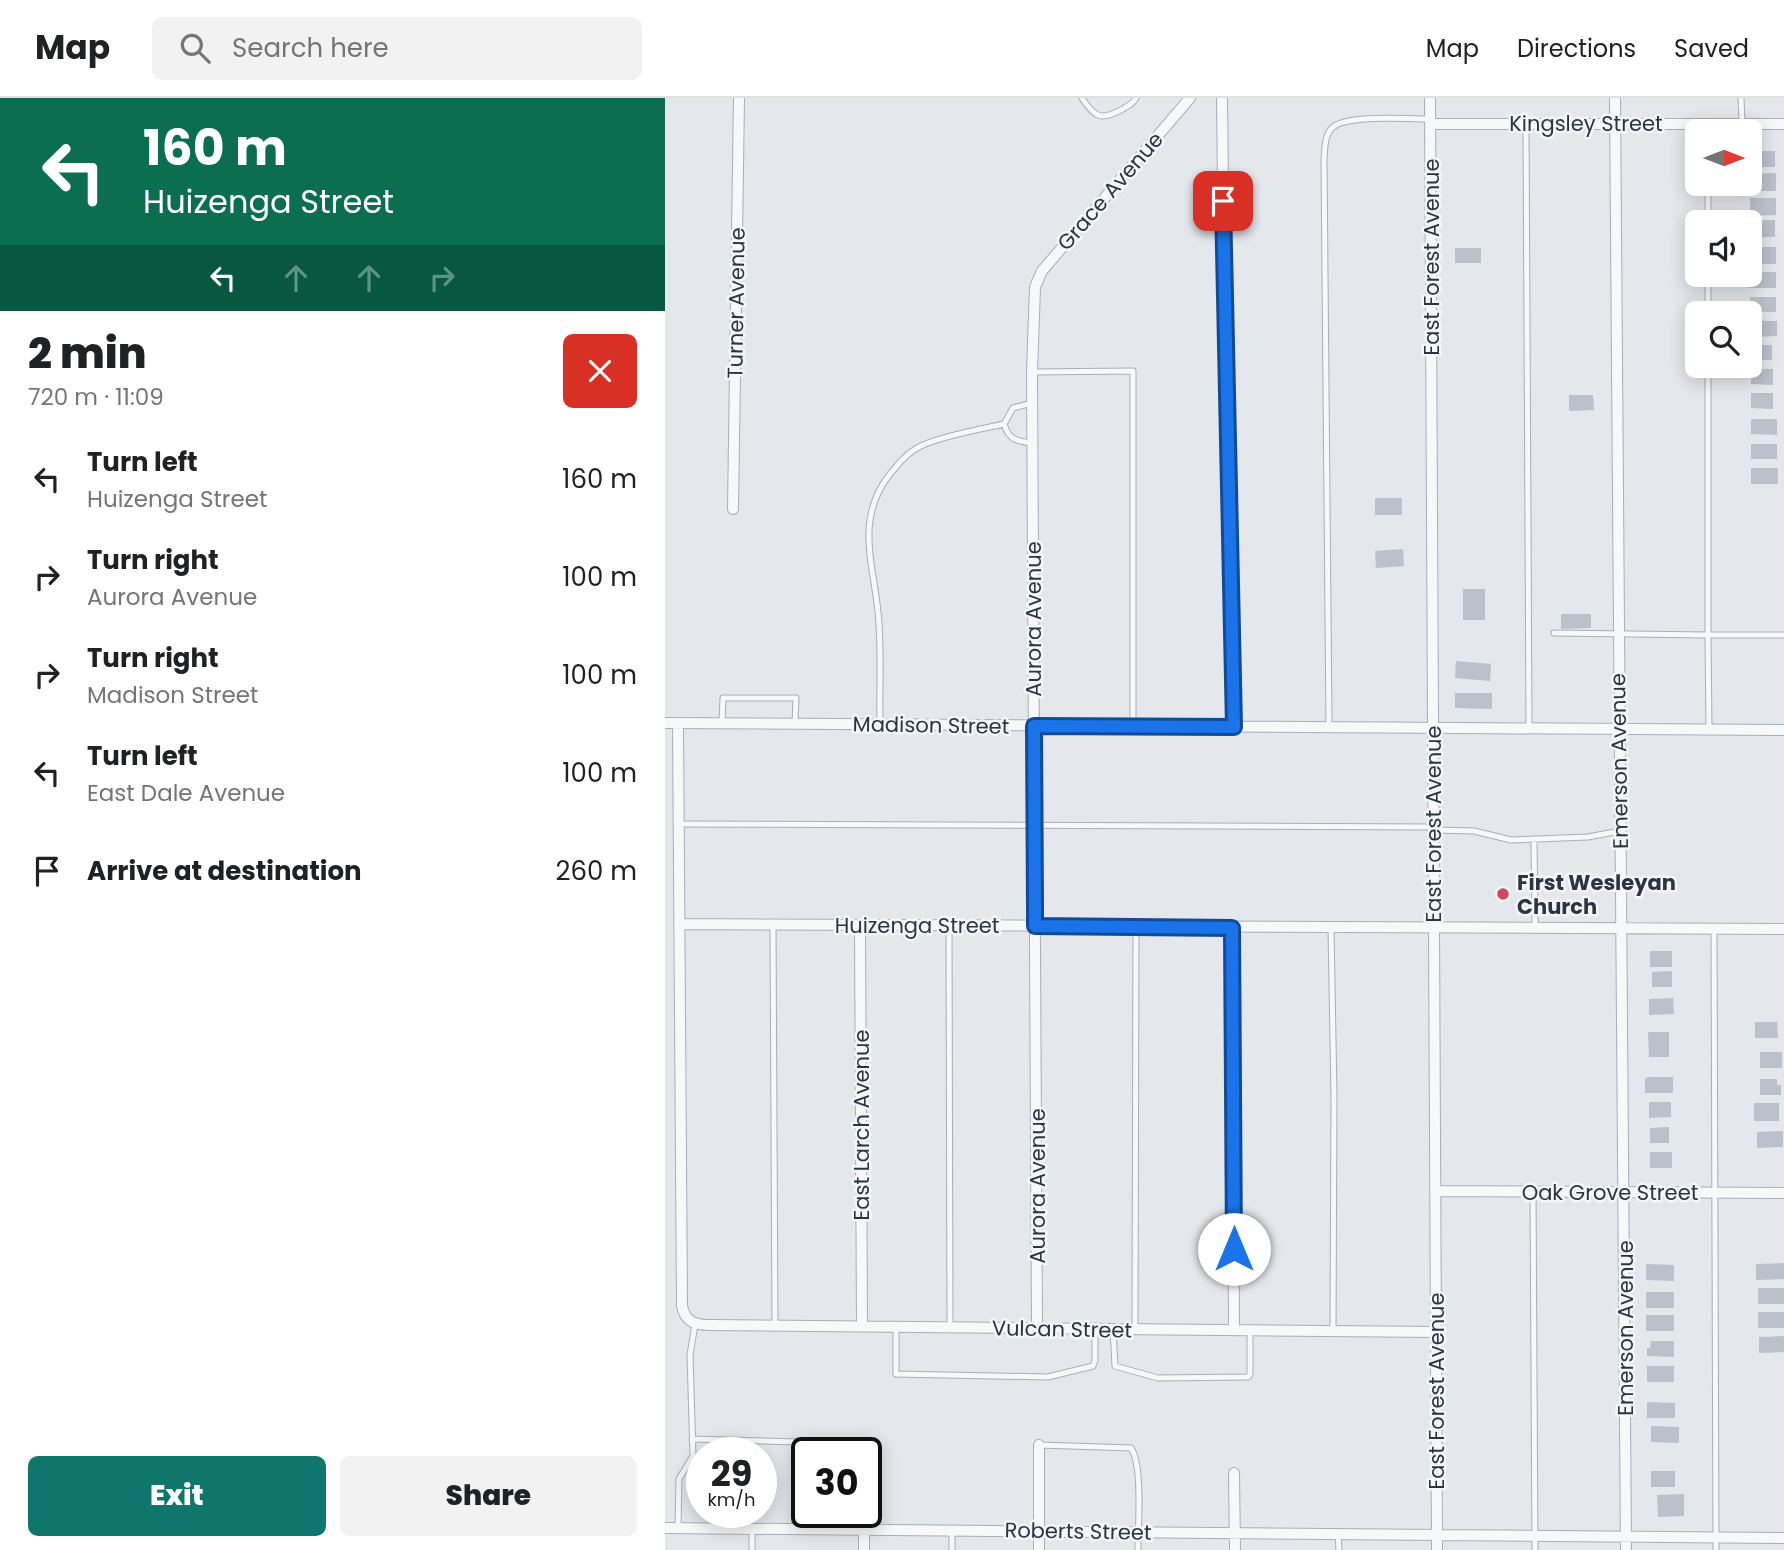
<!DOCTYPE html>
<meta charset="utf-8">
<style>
body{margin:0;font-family:Poppins,sans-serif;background:#f2f2f2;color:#202124;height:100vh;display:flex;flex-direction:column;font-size:26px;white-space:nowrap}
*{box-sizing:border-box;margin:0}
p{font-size:23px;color:#757577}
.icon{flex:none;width:38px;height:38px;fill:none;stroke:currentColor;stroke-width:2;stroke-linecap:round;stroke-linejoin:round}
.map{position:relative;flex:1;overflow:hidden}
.panel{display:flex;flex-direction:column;background:#fff;width:665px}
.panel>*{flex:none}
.guide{background:#0b6e4f;color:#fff;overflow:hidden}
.needle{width:46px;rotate:90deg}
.controls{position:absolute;left:1020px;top:21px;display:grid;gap:14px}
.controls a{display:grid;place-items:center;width:77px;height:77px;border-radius:10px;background:#fff;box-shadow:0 4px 18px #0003;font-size:35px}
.speed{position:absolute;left:21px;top:1339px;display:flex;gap:14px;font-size:35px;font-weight:700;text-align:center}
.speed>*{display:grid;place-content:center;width:91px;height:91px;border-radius:50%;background:#fff;box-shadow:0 4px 18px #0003;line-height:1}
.speed small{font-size:18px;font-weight:400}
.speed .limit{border:4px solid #111;border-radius:10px;background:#fff;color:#111}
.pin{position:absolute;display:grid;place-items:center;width:60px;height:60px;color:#fff;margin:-30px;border-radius:14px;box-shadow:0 4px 10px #0006}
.me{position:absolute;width:77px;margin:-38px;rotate:0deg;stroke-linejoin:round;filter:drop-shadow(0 0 5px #0008)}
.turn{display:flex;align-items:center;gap:24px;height:147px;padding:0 28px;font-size:32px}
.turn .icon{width:91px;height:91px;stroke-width:2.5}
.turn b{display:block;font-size:49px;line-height:60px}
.lanes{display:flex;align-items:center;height:66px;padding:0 28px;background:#0003;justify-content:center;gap:35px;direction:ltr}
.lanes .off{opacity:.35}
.round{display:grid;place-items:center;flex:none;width:74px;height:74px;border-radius:10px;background:#f2f2f2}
.head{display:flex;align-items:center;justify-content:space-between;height:119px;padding:0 28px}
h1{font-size:42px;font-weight:800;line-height:52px}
.cta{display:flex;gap:14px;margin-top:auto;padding:14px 28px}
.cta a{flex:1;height:80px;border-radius:10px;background:#0f766e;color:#fff;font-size:28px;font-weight:800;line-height:80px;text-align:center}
.cta a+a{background:#f2f2f2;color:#202124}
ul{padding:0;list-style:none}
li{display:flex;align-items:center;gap:21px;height:98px;padding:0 28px}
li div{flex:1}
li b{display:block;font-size:26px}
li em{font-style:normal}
header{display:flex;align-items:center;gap:42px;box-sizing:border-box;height:98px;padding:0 35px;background:#fff;border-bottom:2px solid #e0e0e0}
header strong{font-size:33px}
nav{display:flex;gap:38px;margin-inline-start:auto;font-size:24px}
.search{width:490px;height:63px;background:#f2f2f2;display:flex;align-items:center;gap:18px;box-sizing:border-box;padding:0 24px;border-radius:10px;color:#757577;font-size:26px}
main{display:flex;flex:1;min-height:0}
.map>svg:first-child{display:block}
</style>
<header>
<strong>Map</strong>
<div class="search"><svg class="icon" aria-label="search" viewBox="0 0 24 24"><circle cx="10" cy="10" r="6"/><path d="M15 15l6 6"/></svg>Search here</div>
<nav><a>Map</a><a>Directions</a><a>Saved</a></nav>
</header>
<main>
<section class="panel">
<div class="guide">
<div class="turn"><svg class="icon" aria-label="left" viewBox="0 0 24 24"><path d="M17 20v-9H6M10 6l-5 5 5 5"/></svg><div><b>160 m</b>Huizenga Street</div></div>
<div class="lanes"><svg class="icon" aria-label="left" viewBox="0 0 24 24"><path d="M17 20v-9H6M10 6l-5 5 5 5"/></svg><svg class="icon off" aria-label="ahead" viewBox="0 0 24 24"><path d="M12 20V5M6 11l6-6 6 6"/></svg><svg class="icon off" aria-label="ahead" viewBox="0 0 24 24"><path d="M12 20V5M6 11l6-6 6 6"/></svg><svg class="icon off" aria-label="right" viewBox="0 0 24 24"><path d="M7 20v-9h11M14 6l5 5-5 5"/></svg></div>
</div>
<div class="head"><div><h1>2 min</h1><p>720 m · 11:09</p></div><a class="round" style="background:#d93025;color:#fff"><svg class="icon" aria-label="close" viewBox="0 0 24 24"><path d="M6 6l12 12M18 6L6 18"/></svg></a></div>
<ul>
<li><svg class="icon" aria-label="left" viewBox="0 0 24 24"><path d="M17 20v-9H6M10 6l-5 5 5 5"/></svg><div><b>Turn left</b><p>Huizenga Street</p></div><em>160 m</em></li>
<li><svg class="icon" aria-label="right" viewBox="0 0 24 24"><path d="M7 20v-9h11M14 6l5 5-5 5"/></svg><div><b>Turn right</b><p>Aurora Avenue</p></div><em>100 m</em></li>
<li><svg class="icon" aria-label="right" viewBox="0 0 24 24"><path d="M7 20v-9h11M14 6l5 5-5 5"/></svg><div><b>Turn right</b><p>Madison Street</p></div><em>100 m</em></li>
<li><svg class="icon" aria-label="left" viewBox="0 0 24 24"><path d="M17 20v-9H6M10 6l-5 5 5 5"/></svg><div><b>Turn left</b><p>East Dale Avenue</p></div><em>100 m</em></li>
<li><svg class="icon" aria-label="arrive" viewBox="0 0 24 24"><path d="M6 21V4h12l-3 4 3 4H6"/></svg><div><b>Arrive at destination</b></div><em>260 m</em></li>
</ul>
<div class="cta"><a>Exit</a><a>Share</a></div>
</section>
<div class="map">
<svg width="1119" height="1452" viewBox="0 0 1119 1452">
<rect width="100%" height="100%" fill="#e4e7ec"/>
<path fill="#bbc0ca" d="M1085,53H1110V69H1085Z
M1111,75V93H1086V76Z
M1085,100H1111V117L1085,118Z
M1085,122H1110V139H1085Z
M1085,149H1111V166H1085Z
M790,150H816V165H790Z
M1085,174H1111V190H1083Z
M1085,199H1111V214H1086Z
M1086,223H1112V238L1086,239Z
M1085,247H1107V262H1085Z
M1086,271H1108V287L1086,286Z
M1086,295H1108V311L1086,310Z
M904,297H928L929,312L904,313Z
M1086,321H1112V337L1086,336Z
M1086,346H1112V361H1086Z
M1086,370H1113V386H1086Z
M710,400H737V417H710Z
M738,451L739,468L711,470L710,453Z
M798,491H820V522H798Z
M896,516H926V530L896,531Z
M791,563L826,566L825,583L790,580Z
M790,595H827V611L790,610Z
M985,853H1007V869H985Z
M1007,873V889H987V874Z
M1008,900L1009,916L984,917V901Z
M1090,924H1112L1113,940H1090Z
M983,934H1004V959H984Z
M1095,954H1117V970H1095Z
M985,979H1008V995H980V980Z
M1095,981H1112V987H1116V997H1095Z
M984,1004H1006V1019L984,1020Z
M1089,1005H1114V1023H1089Z
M1004,1029V1045H985V1030Z
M1118,1033V1049L1092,1050V1034Z
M985,1054H1007V1070H985Z
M1119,1165V1181L1091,1182V1166Z
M981,1166L1009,1167V1183L981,1182Z
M1093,1190H1119V1206H1093Z
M981,1194H1009V1210H981Z
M1093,1214H1119V1230H1093Z
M981,1217H1009V1233H981Z
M1119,1238V1254L1094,1255V1239Z
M986,1243H1009V1259L982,1258V1250H985Z
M982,1268H1009V1284H982Z
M982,1304L1010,1305V1320H982Z
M986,1328L1014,1329V1345L986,1344Z
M986,1373H1010V1389H986Z
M1019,1396V1418L993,1419L992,1397Z"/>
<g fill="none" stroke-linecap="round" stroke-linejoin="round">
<g stroke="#a9aeb7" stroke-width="7">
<path id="lane" d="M417,0C430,20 436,23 458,11C464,7 468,6 471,0
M1076,0L1077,25
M861,25L864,631
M1043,124V86
M1043,215V177
M367,274L468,273V628
M339,326L348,310L367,305
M889,535L1043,537V268
M57,625L58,600H131L130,626
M215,626C214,589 217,551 213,514C208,464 190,420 225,376C234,365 243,354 256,348C276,338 317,331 339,326C344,342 351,343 367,345
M664,628L659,62C660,51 659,38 667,30C680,16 745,21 765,21
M1044,632L1043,537H1119
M14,726L768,729
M768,732L809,733L846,742L923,739L955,733
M869,741L870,829
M108,826L110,1228
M284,827L285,1229
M666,830L669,998L668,1233
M1049,831L1051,1452
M868,1093L870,1452
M231,1229V1276L383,1279L428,1268L430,1262V1231
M448,1231L450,1268L493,1280L583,1279L585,1276V1232
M470,1231L471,828
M27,1341L209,1346
M374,1347L466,1350C478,1368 473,1428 473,1452
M13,1430L14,1381L28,1358L25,1257L30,1226
M287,1432V1452
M673,1435L674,1452
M87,1452V1430"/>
</g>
<g stroke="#a9aeb7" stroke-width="12">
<path id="street" d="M557,0L560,258L569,629
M765,0L772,1452
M950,0L961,1452
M765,26H1119
M68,411L74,0
M0,625L1119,632
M13,625L17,1208C20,1223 29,1227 44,1227L771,1234
M14,826L1119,831
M195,827L197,1228
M567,830L569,1231
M770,1093L1119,1095
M372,1230L367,274L370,189L377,173L525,0
M374,1347V1452
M569,1375L570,1452
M0,1430L1119,1440
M199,1431V1452"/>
</g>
<use href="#lane" stroke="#f7f8fa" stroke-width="5"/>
<use href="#street" stroke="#f7f8fa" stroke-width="10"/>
</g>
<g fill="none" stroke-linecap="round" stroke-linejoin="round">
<g stroke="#114b97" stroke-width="18">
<path id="route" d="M558,103L569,629L369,628L370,810V828L567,830L569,1151"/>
</g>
<use href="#route" stroke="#1a73e8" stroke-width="12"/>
</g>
<circle fill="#d1495b" stroke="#f4f6f9" stroke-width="2.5" cx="838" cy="796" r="7"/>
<g text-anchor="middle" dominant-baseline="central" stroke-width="5" stroke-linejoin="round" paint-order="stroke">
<g font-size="21" fill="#2b3445" stroke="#f4f6f9">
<text x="921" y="25">Kingsley Street</text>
<text transform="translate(445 93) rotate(-49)">Grace Avenue</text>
<text transform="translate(766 159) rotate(-90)">East Forest Avenue</text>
<text transform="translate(71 205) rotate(-89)">Turner Avenue</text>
<text transform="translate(368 521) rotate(-90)">Aurora Avenue</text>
<text transform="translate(266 627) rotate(1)">Madison Street</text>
<text transform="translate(954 663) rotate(-91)">Emerson Avenue</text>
<text transform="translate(768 726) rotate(-90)">East Forest Avenue</text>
<text x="252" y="827">Huizenga Street</text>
<text transform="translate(196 1027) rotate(-90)">East Larch Avenue</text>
<text transform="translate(372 1088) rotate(-90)">Aurora Avenue</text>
<text x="945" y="1094">Oak Grove Street</text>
<text transform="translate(960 1230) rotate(-90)">Emerson Avenue</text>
<text transform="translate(397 1231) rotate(1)">Vulcan Street</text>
<text transform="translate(771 1293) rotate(-90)">East Forest Avenue</text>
<text transform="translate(413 1433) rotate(1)">Roberts Street</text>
</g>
<g font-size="21" font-weight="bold" fill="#2b3445" stroke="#f4f6f9" text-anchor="start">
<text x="852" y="784">First Wesleyan<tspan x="852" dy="24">Church</tspan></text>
</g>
</g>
</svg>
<div class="controls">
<a><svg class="needle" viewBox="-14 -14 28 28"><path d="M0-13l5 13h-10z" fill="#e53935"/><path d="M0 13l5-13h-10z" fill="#757577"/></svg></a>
<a><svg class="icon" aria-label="sound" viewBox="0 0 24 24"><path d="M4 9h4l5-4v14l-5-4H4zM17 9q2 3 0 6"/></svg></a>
<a><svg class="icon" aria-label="search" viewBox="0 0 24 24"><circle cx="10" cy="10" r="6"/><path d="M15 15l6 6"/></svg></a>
</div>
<div class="speed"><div>29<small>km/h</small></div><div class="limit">30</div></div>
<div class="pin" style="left:558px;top:103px;background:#d93025"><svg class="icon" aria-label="arrive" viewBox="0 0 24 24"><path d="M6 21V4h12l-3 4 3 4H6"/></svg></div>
<svg class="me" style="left:569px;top:1151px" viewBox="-20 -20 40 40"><circle r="19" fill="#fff"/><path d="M0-13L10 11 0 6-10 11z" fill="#1a73e8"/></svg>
</div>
</main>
